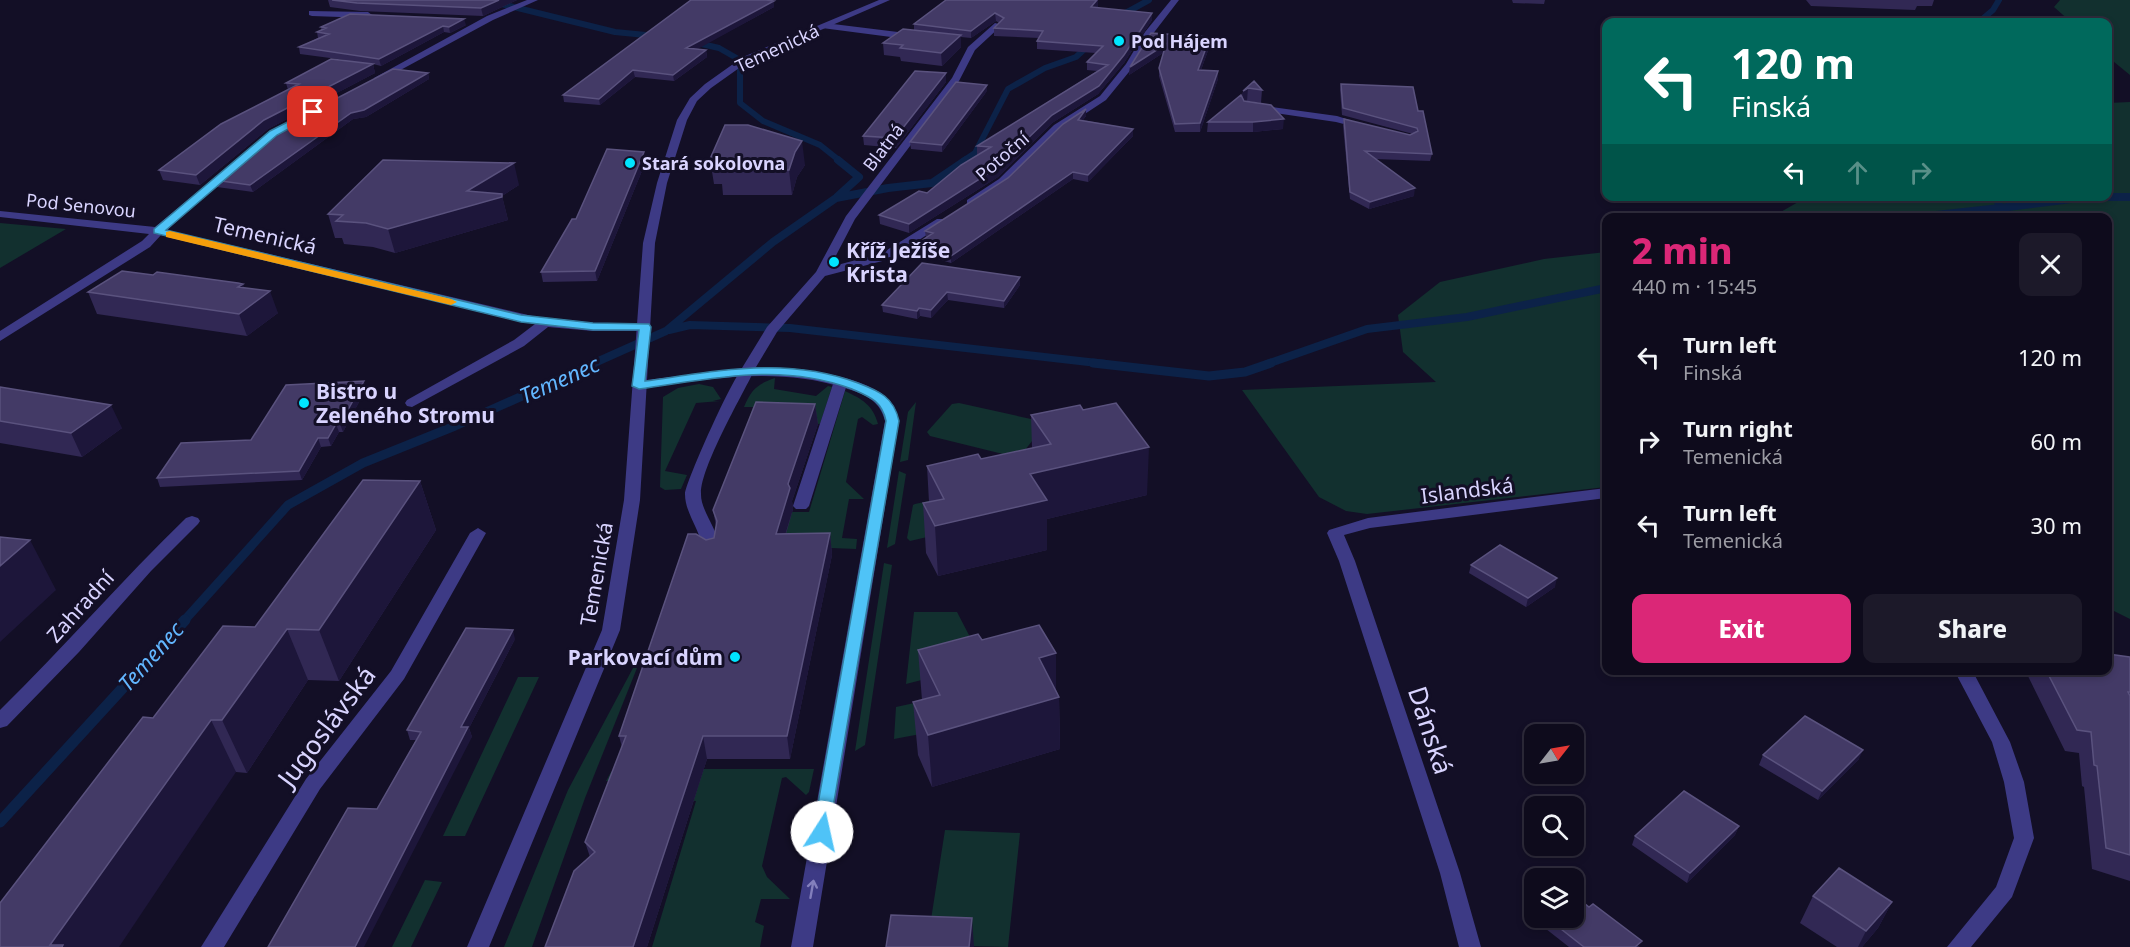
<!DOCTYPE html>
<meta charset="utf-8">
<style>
body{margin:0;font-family:"Noto Sans",sans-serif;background:#1c1929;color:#f1f3f6;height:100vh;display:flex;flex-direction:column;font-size:22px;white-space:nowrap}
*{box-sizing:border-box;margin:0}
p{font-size:20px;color:#9b9ba3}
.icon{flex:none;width:33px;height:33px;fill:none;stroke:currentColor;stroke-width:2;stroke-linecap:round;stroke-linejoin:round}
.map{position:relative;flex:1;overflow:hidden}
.side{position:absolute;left:1602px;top:213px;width:510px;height:462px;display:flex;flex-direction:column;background:#0e0b1c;border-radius:12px;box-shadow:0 3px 9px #0003,0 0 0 2px #2e2b3b}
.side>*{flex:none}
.top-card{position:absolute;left:1602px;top:18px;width:510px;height:183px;border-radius:12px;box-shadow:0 3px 9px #0003,0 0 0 2px #2e2b3b;background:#00695c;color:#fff;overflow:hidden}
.needle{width:39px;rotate:59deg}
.fabs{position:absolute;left:1524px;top:724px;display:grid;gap:12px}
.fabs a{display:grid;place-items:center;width:60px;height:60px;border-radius:12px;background:#0e0b1c;box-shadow:0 3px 9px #0003,0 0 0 2px #2e2b3b;font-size:30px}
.pin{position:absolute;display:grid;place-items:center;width:51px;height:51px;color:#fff;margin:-26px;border-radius:12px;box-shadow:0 3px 9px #0006}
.me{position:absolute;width:66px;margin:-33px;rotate:10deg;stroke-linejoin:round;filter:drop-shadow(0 0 4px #0008)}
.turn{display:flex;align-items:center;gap:21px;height:126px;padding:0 30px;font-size:27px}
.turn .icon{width:78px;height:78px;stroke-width:2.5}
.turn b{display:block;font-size:42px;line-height:51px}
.lanes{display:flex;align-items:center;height:57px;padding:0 30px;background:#0003;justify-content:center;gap:30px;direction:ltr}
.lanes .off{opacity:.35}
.round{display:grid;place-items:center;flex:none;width:63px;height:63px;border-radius:12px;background:#1c1929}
.head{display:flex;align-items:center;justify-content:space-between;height:102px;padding:0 30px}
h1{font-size:36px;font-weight:800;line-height:45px;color:#db2777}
.button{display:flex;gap:12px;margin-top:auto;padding:12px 30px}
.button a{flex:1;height:69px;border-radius:12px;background:#db2777;color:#fff;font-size:24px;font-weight:800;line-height:69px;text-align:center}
.button a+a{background:#1c1929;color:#f1f3f6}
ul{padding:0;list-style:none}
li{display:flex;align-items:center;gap:18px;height:84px;padding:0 30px}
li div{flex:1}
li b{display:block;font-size:22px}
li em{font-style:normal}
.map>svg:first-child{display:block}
</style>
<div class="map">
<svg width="2130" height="947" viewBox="0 0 2130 947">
<rect width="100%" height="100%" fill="#130f26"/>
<path fill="#12302f" d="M2060,0H2130V75L2108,57V22H2071L2054,7Z
M2130,102V619L2108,608V218L1772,217L1807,197L2108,196V103Z
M0,223L66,229L0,268Z
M1606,252V487L1367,514L1346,511L1319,497L1242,390L1436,382L1403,352L1398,315L1440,282L1544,259Z
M775,378L774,389L816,396L828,386L832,387L820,424L759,422L739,448L753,407H744C751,390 757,384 775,378Z
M699,384L713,387L721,399L713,401H720L696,403L665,471L687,475L681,489L665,490L660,487L663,397L678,388Z
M845,391C862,399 873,405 878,424L873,425L862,417L858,419L846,482L864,499H849L842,538L857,539L856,549L758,545L792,512H809Z
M916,402L908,460L900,462L908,412Z
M959,403L1040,421L1044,426L1021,455L1011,456L930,436L927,432L952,404Z
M899,471L906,474L895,544L887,548Z
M1003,485L940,534L910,541L907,538L913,505L915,504Z
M884,563L892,565L865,745L855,751Z
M914,612H957L984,664L906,684Z
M633,668H637L585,798L532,947H504L568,790Z
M518,677H539L465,836H443Z
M919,702L931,732L894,739L896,707Z
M618,769H814L809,792L806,795L786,777L782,778L762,866L767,877L790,899H761L755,922L764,926L760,947H652L696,801L618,798L623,781H606L611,772Z
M945,830L1020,833L1008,947L927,945Z
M425,880L442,882L411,947H392Z"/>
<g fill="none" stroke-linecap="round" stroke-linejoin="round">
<path stroke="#0c2248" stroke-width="6" d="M485,0L615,32L656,36
M1120,16L1149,0
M1979,22L1993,10L1999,0
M693,42L719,48L740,60V103L763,121L820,145L840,161
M963,161L975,153L1008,89L1045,68L1076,57L1089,45"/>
<path stroke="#0c2248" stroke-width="8" d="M837,197L859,177L838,160
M2000,208L2087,197H2130
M1909,218L2000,208L1996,196
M669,330L690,325L790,328L1106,364
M592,364L666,331L773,242L836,198L888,188L932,183L966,160
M1267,364L1367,329L1467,317L1606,288"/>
<path stroke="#0c2248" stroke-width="9" d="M1093,363L1209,376L1245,372L1271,363
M183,622L288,505L363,463L455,426L596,363"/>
<path stroke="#0c2248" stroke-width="11" d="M0,822L185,620"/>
<path fill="#3d3a85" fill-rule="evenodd" d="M1257,105L1337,116L1368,126L1363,129L1336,122L1254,110V106Z
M747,367L754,371C741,397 701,467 701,493C700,515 728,538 716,559L710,560L702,555C704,532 685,516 685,494C686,481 734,374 743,368C744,367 746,367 747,367Z
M841,377L848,381L809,506L806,509H796L793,506L834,381Z"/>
<path fill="#3d3a85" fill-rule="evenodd" d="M527,0H538L493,20L382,80L374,78L487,16Z
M1171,0H1179L1152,35L1133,67L1106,100L1062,129L1007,183L975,204H967V200L999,179L1054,125L1100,96L1126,64L1145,32Z
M309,11L368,12L372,15L368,18L312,16L309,15Z
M825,23L914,34L918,37L914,40L822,28L821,26Z
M995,23L1002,25L975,50L959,81L855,219L830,267L882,253L937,219H945V223L890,259L825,276L777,332L756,367C790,367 860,374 886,397C893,403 897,412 899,421L813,947H791L885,421C880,400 864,394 845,388C776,366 708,379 639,389L632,385L639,381L742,368L767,327L816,272L846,216L952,78L968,47Z
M228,167L232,168V172L167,230L545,319L593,323H645L651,327L645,331H593L548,327L524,346L412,407L407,406L405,403L407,400L514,340L535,324L161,235L150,247L0,341V331L142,241L149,234L0,217V211L155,227Z
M1606,488V498L1370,528L1344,535L1355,561L1460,873L1481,947H1459L1440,873L1339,561L1327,533L1329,530L1368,518Z
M192,516L198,518L200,521L198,524L151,571L79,652L7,726L0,728V710C64,647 122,580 186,518Z
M478,528L486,533L404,679L320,789L224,947H201L306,779L391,671L470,533Z
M1954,670H1972L2010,742L2024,782L2034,838L2012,897L1971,947H1947L1996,887L2014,838L2004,782L1992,742Z"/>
<path fill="#3d3a85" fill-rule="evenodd" d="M879,0H890L749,61L711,88L697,101L687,120L667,183L655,243L640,500L620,630L489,947H467L602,630L624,500L643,243L657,183L677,120L690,98L705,84L743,57Z"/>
</g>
<path fill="#312854" d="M328,0H517L483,16L360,11L330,7Z
M946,0L1098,6L1097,8L1152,20L1124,63L1098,94L1052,123L998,177L909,233L880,224L879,215L927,193L978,155H977V146L1097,71L1087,70V62L1096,53L1037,49V41L1039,38L994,36V28L999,23L996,21L971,38L961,37V47L942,66L901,61L900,57L884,55L883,43L914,30V24Z
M1512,0H1545L1544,4L1513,3Z
M1806,0H1934L1932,6H1917L1915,10L1811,6Z
M774,1V7L696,49L706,50L707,57L674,81L635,77L600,105L564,102L563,95Z
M466,25L450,33L444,32L381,66L373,64L375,73L268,129L200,185L163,180L159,170L288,90L286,83L345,60L300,54L299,47L318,38L317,32L321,30V27Z
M1151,33L1210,45L1201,70L1218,71V79L1200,132H1175L1159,76V68L1163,53L1129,75L1130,67Z
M428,73L429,79L366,117L353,119L253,192L217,187L214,180Z
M946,73V82L896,148L864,145L863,136Z
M1254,81L1262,90L1261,103L1247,101L1283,129L1253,132H1207L1208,122L1242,97L1243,91Z
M1341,84L1418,111L1432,154L1430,161L1375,159L1414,196L1369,209L1350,199L1343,126L1344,119L1410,135L1413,134L1342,115L1340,90Z
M987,91L942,152L911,149L910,142Z
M1086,109V116L1083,120L1133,129V136L1088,182L1073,179L951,263L915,252V245L926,238L925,231L1008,178Z
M725,125L805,165L797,177L792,195H723L722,184H714L710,159Z
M646,161L597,281L543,282L541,272Z
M519,185L502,196L508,220L395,253L373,247L344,244L342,238H335L328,214Z
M1020,277V285L1004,308L948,300L931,318L920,316L917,319L883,312L882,305Z
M244,288L278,313L247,336L97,314L88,292Z
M0,387L122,428L82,457L0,443Z
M366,389L343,432H339L331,446L321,447L302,480L160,487L157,478L251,440Z
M815,404L818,424L792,501L793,509L786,534L830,533L832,555L790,759H707L647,947H545L590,857L585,842L622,747L619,736L706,540L714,538L716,526L713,510Z
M1031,415L1147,495L1047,519V550L938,576L926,553L923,503L929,502L927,466L981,459L1032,448Z
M420,481L436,530L339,681L308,680L247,773L236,772L153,718Z
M1471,565L1555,587L1526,607L1469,573Z
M515,639L469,728L472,737L377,809L416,740H410L407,730Z
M982,640L1056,690L1059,697L1060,749L932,787L918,755L913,702L922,700L918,650Z
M2130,657V881L2092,869L2084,787L2082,786L2079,753L2065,751L2025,670H2108Z
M1763,755L1859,759L1818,800L1759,765Z
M1739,826L1735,835L1687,883L1632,845L1635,836Z
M1813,896L1892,902L1878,928L1862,947H1837L1800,923Z
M1544,918H1574L1640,947H1569L1541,925Z"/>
<path fill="#1d163a" d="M499,0H517L483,16L481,8Z
M1097,0H1098V6L1091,15V7Z
M774,1V7L687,55L686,48Z
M995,13L996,21L971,38V31Z
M1152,13V20L1124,63L1098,94L1052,123L998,177L909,233V224L1052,115L1099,86Z
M464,19L466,25L450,33L449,27Z
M443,26L444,32L381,66L379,59Z
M961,35V47L942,66L941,53Z
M1210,37V45L1198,78V70Z
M1166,44V51L1129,75L1130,67Z
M706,50L707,57L674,81L673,75Z
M373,64L375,73L268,129L200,185L196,175L264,120Z
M633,70L635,77L600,105L599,99Z
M1218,71V79L1200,132V123Z
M428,73L429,79L366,117L353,119L253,192L250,185L351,113Z
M946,73V82L896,148L895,138Z
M987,85V91L942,152V145Z
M1248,88L1247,101L1242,104L1243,91Z
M1086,109V116L1078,126V120Z
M1284,119L1283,129L1253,132V122Z
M1133,129V136L1088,182V175Z
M802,141L805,165L797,177L792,195L789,170L795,152Z
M644,152L646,161L597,281L595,271Z
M514,163L519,185L502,196L508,220L395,253L388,229L467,191Z
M1073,172V179L951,263V256Z
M1415,188L1414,196L1369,209L1370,202Z
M1020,277V285L1004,308V301Z
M243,284L251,305L270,291L278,313L247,336L239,314L238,287Z
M947,292L948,300L931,318V310Z
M919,308L920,316L917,319V311Z
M364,381L366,389L343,432L340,424Z
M815,404L818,424L792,501L793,509L779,555L776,534L788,484Z
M111,405L122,428L82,457L71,433Z
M336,424L339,432L331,446L328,438Z
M318,438L321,447L302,480L299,471Z
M1149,447L1147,495L1047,519V550L938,576L935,526L1030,474Z
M420,481L436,530L339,681L319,630Z
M830,533L832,555L790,759L787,736Z
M30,540L56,590L0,642V566Z
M1557,578L1555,587L1526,607L1528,598Z
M287,629L308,680L247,773L222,720Z
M513,630L515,639L469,728L472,737L364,947H355L461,727Z
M1056,653V698L1059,697L1060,749L932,787L928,735L1039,658Z
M211,720L236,772L119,947H51L50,945Z
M703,736L707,759L647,947H633Z
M1863,750L1859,759L1818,800L1822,791Z
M1739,826L1735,835L1687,883L1690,873Z
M1892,902L1878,928L1862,947H1858L1866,931Z
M972,918L974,947H969Z"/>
<path fill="#433a66" stroke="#5a527e" stroke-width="1.5" d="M332,0H499L481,8L357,3Z
M691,0H766L774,1L686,48L706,50L673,75L633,70L599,99L563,95Z
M946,0H1097L1091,7L1152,13L1124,55L1099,86L1052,115L997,168L909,224L879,215L919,191L927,193L961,165L991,147L977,146L1108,65L1087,62L1103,46L1037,41L1043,31L994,28L1004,18L995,13L971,31L914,24Z
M350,14L464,19L449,27L443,26L379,59L299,47L329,34L317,32L326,28L321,27Z
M903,29L961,35L941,53L900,48L903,45L883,43Z
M1151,33L1210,37L1198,70L1218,71L1200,123L1175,124L1159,68L1166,44L1130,67Z
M331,59L373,64L264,120L196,175L159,170L221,124L299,84L286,83Z
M393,69L428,73L364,110L351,113L250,185L214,180L276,130Z
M915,71L946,73L895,138L863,136Z
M1254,81L1262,90L1248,88L1243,91Z
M956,82L987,85L942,145L910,142Z
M1341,84L1413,87L1418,111H1423L1432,154L1365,151L1415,188L1370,202L1350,192L1344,119L1410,135L1418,131L1417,128L1343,108Z
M1241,95L1244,101L1271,105L1284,119L1253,122H1208Z
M1086,109L1078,120L1133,129L1088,175L1073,172L951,256L915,245L933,233L925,231L1008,178L1063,124Z
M725,125H748L802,141L795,152L789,170H720L724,159H710Z
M607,149L644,152L595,271L541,272L572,219H576Z
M383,160L514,163L467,191L502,194V197L388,229L366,223L336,221L343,215L328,214Z
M922,263L1020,277L1004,301L947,292L931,310L919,308L917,311L882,305Z
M122,271L153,275L157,272L238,283L243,284L238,287L270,291L239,314L88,292Z
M364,381L340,424H336L328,438H318L299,471L157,478L181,443L251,440L286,385Z
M0,387L111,405L71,433L0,421Z
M756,402L815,404L788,484L790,488L776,534L830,533L787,736H703L633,947H545L574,871L595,852L585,842L626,736H619L688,534H696L706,540L714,538L717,521L713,510Z
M1116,403L1149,447L1030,474L1047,500L935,526L923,503L944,499L927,466L978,454L981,459L1051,444L1031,415L1080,405L1083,410Z
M363,480L420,481L319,630L287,629L222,720H211L50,945H63L62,947H0V903L143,717L153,718L223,626L255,627Z
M0,537L30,540L0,566Z
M1500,545L1557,578L1528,598L1471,565Z
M1039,625L1056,653L1039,658L1059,697L928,735L913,702L940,695L918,650L978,634L982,640Z
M466,628L513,630L461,727H468L355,947H268L348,808L377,809L421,732L407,730Z
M2108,654L2130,657V692H2128L2130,696V855L2106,848L2097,766L2094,765L2091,732L2077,730L2046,670H2108Z
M1805,716L1863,750L1822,791L1763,755Z
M1684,791L1739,826L1690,873L1635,836Z
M1839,868L1892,902L1866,931L1813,896Z
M1574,895L1589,907L1593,904L1642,941L1635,947H1584L1547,918H1574Z
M891,915L972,918L969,947H886Z"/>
<defs><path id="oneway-shaft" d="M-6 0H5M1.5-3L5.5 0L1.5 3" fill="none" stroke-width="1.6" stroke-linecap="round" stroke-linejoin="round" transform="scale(1.5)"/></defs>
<use stroke="#837fbc" href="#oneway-shaft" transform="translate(812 889) rotate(-80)"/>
<path fill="#4fc3f7" stroke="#337fa1" stroke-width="1.5" d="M313,109L316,110V114L277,135L166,230L521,315L593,323L649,324L651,327L645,381C719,371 786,356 858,383C879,391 894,397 899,421L828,837L822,839L815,837L813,832L886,421C882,401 870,397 852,389C780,362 712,379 639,389L632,386L639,330H593L521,322L154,233V229L270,131Z"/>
<path fill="#f59e0b" d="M170,231L451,299L457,302L451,305L166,237V232Z"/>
<g fill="#00e5ff" stroke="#130f26" stroke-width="2">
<circle cx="1119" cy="41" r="6"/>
<circle cx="630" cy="163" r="6"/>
<circle cx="834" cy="262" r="6"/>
<circle cx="304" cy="403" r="6"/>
<circle cx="735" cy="657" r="6"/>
</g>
<g text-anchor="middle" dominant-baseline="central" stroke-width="6" stroke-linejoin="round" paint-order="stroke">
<g font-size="18" font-weight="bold" fill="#d9d4ff" stroke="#130f26" text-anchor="start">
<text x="1131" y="41">Pod Hájem</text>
<text x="642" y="163">Stará sokolovna</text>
</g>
<g font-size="18" fill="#d9d4ff" stroke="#130f26">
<text transform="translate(777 48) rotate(-25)">Temenická</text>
<text transform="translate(883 147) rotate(-53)">Blatná</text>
<text transform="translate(1002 156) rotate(-41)">Potoční</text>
<text transform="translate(81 205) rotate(6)">Pod Senovou</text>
</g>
<g font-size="21" fill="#d9d4ff" stroke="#130f26">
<text transform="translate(265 235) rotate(13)">Temenická</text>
<text transform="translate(1467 490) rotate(-7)">Islandská</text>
<text transform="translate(596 574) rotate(-80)">Temenická</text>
<text transform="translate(80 606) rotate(-48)">Zahradní</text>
</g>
<g font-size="21" font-weight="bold" fill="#d9d4ff" stroke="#130f26" text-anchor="start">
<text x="846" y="250">Kříž Ježíše<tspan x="846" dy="24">Krista</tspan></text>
<text x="316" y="391">Bistro u<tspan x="316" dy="24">Zeleného Stromu</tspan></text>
<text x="723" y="657" text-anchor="end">Parkovací dům</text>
</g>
<g font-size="22" font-style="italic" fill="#62b6ff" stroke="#130f26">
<text transform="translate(559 379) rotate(-24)">Temenec</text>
<text transform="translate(150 656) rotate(-48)">Temenec</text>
</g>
<g font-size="26" fill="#d9d4ff" stroke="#130f26">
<text transform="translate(326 726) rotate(-53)">Jugoslávská</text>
<text transform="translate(1431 730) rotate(72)">Dánská</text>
</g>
</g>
</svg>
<div class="fabs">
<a><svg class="needle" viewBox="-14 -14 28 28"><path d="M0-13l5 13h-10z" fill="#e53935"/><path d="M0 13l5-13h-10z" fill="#9b9ba3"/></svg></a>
<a><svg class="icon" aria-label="search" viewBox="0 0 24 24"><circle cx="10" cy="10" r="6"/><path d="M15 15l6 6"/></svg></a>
<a><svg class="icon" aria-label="layers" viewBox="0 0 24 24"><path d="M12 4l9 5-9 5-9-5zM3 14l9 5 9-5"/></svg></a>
</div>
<div class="pin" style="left:313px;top:112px;background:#d93025"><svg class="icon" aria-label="arrive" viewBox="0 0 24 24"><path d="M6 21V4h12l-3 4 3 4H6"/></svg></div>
<svg class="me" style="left:822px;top:832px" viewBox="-20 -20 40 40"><circle r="19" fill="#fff"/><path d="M0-13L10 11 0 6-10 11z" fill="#4fc3f7"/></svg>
<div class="top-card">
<div class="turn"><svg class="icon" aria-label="left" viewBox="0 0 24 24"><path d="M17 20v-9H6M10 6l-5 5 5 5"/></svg><div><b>120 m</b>Finská</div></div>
<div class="lanes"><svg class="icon" aria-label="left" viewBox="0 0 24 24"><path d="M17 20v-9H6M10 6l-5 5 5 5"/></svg><svg class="icon off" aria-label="ahead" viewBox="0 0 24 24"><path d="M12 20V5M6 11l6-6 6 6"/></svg><svg class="icon off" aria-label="right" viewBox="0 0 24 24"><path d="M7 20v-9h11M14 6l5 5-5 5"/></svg></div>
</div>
<section class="side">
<div class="head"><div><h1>2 min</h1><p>440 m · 15:45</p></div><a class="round"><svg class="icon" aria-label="close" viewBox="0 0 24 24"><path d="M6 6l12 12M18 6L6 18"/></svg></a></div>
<ul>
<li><svg class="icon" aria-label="left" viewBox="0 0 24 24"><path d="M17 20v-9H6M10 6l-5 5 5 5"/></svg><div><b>Turn left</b><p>Finská</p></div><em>120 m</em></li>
<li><svg class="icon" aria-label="right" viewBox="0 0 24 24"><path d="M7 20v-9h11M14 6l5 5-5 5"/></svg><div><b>Turn right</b><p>Temenická</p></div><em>60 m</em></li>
<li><svg class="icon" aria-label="left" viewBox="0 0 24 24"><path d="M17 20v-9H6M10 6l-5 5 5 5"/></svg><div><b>Turn left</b><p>Temenická</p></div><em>30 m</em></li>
</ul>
<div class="button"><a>Exit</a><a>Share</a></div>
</section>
</div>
